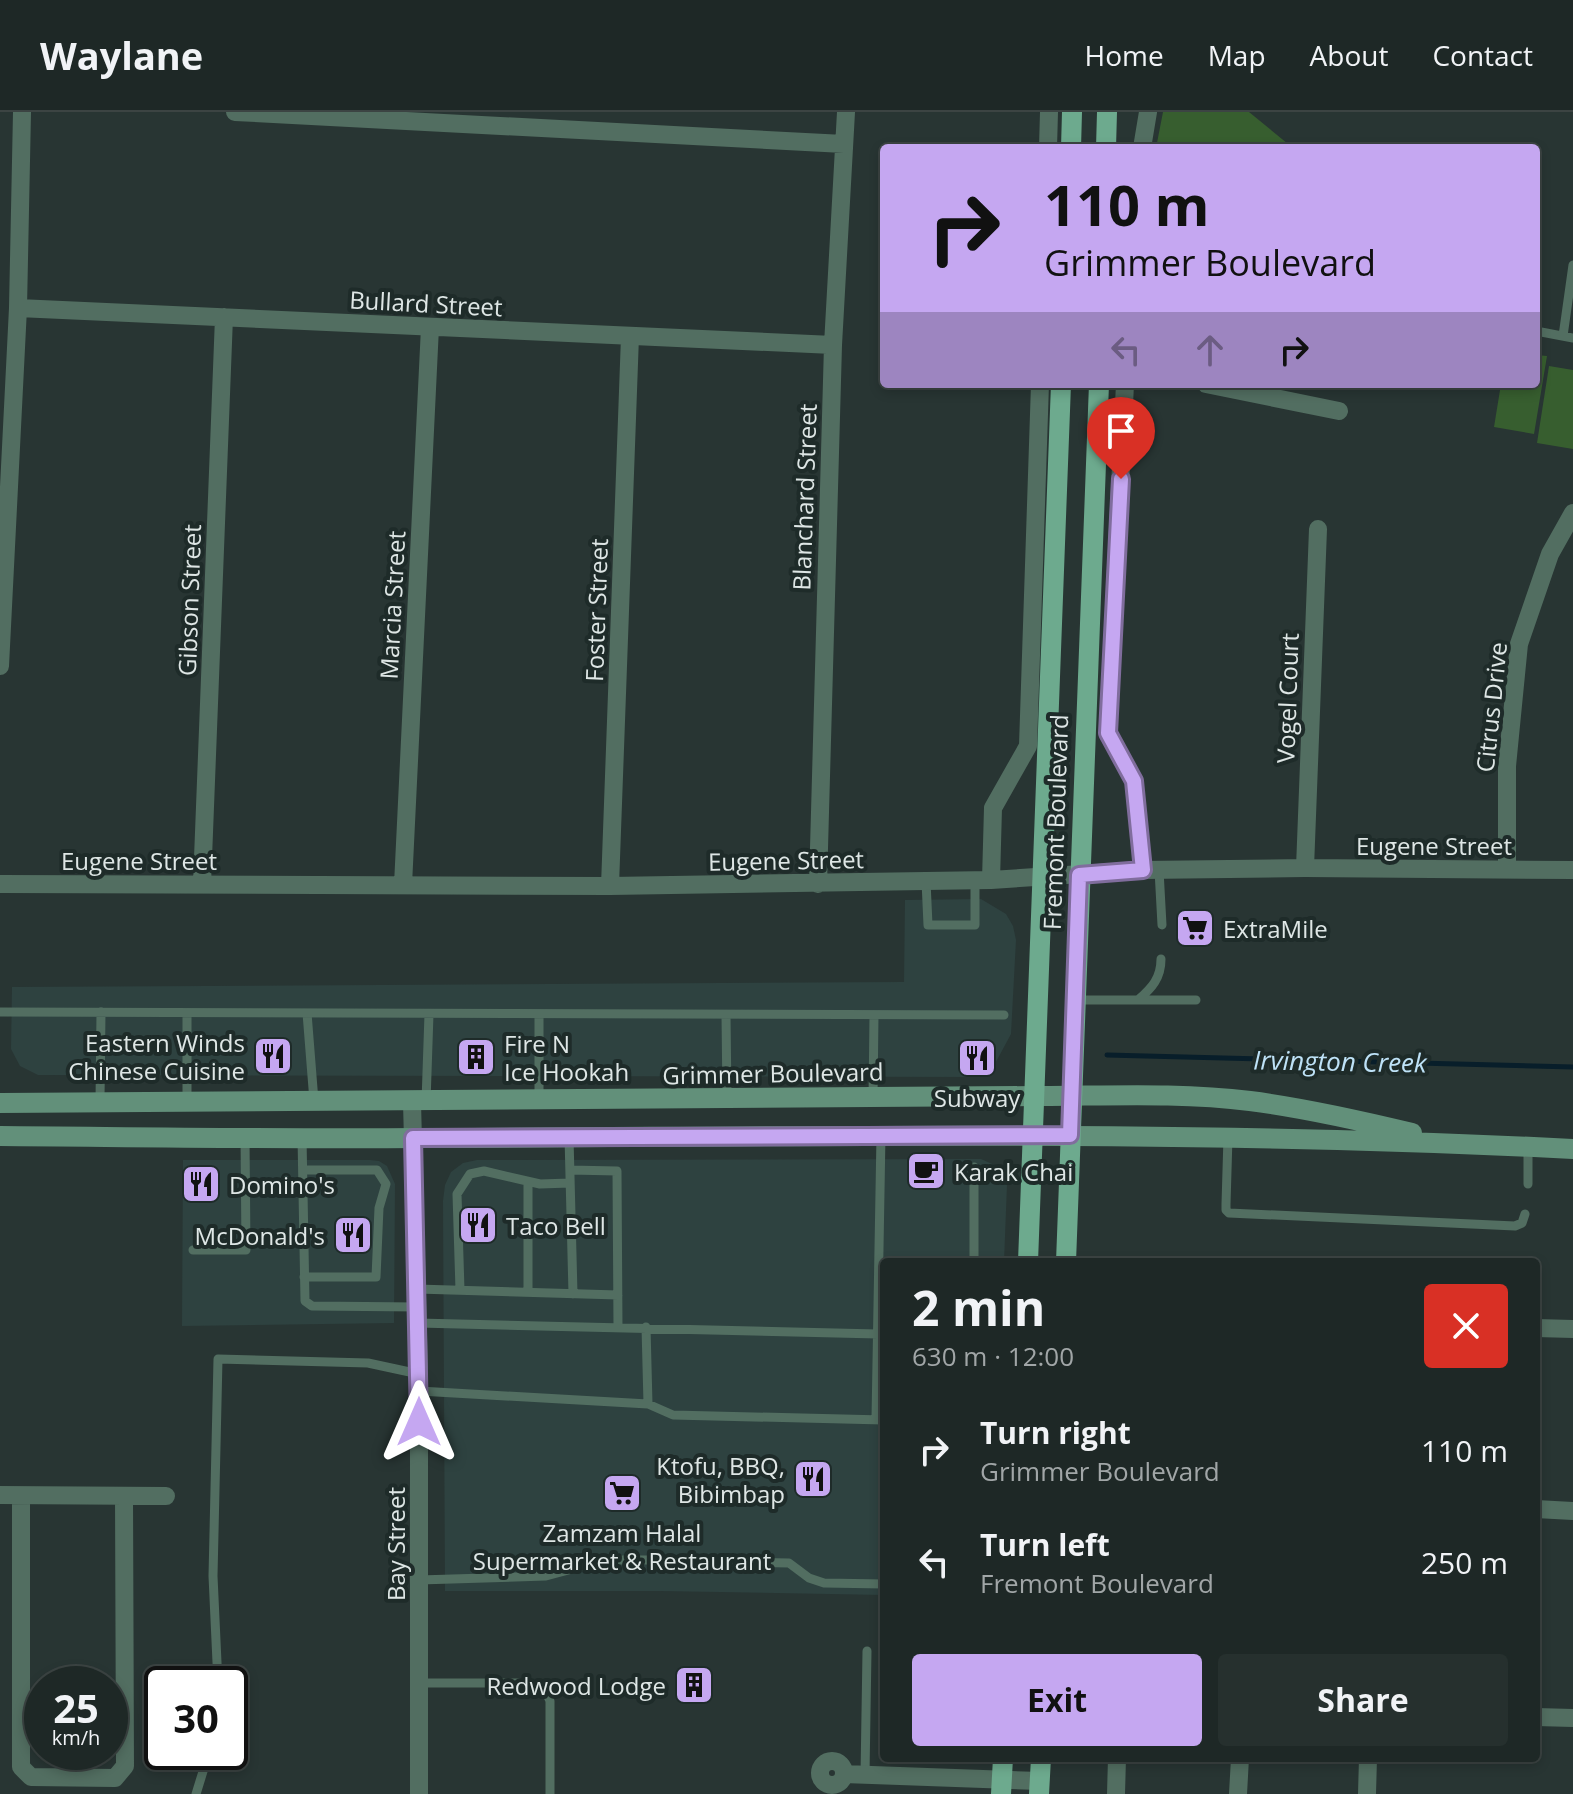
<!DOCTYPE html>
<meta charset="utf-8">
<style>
body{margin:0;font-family:"Open Sans",sans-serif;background:#26302e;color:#f1f3f6;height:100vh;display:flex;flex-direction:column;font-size:30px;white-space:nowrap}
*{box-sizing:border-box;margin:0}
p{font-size:26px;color:#a1a6a7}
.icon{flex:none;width:44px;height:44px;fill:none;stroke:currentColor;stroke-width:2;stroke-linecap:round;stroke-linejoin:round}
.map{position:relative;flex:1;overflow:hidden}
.sheet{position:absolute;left:880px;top:1146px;width:660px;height:504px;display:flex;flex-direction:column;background:#1e2826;border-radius:8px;box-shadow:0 4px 12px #0003,0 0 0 2px #3c4443}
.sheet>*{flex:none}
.top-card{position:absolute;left:880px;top:32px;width:660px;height:244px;border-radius:8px;box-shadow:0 4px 12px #0003,0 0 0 2px #3c4443;background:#c5a7f1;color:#111;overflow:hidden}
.speed{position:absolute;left:24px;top:1554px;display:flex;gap:16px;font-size:40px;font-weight:700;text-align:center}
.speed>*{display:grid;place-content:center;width:104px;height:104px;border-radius:50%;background:#1e2826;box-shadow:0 4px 12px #0003,0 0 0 2px #3c4443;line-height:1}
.speed small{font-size:20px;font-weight:400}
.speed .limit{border:4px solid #111;border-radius:12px;background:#fff;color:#111}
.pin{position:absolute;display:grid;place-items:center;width:68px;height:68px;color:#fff;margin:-82px -34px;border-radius:50% 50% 50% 0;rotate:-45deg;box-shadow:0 0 8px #0007}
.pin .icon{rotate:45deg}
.me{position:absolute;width:88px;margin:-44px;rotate:0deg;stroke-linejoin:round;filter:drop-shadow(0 0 6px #0008)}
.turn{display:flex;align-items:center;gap:28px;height:168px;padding:0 32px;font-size:36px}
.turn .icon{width:104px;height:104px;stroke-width:2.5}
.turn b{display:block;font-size:56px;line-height:68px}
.lanes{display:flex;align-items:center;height:76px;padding:0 32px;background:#0003;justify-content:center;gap:40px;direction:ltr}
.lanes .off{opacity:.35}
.round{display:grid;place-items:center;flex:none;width:84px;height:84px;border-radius:8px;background:#26302e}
.overview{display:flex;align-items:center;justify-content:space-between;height:136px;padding:0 32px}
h1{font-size:48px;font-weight:700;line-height:60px}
.primary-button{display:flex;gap:16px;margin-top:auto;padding:16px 32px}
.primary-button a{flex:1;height:92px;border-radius:8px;background:#c5a7f1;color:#111;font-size:32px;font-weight:700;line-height:92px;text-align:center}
.primary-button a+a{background:#26302e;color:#f1f3f6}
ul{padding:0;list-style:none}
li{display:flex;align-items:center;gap:24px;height:112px;padding:0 32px}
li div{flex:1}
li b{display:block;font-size:30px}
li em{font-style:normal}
header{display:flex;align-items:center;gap:48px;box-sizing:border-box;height:112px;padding:0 40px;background:#1e2826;border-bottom:2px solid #3c4443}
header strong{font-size:38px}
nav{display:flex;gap:44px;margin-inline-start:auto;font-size:28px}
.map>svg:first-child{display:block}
</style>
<header>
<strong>Waylane</strong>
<nav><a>Home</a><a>Map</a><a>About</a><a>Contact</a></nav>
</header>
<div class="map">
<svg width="1573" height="1682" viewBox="0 0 1573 1682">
<rect width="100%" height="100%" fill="#283533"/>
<path fill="#2e4240" d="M981,787L1006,802L1013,814L1016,828L1011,922L990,961L978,965L38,963L20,954L11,937L12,875L904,870L905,788Z
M981,1047L999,1055L1007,1073L1004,1150H884V1483L660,1479H445L443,1089L445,1073L451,1060L463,1051L477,1048Z
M183,1048H370L379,1049L387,1054L395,1072L394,1211L182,1214Z"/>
<path fill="#375e2f" d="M1163,0H1249L1293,36H1156Z
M1536,243L1547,244L1534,322L1494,315L1501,272H1536Z
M1549,254L1573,258V337L1537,331Z"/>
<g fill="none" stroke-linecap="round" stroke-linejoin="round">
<path stroke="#081e2a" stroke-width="5" d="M1107,943L1573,955"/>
<path stroke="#526e61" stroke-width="9" d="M1536,219L1573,226
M1563,224L1573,153
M1159,758L1162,813
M926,769L928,813H975V768
M1075,888H1196
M1138,888C1152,876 1161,866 1161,847
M0,900L1004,903
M307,901L314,989
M726,903L727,987
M539,986V902
M873,986L874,903
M100,989L101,900
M187,989V901
M426,990L429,902
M302,1025L305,1189L312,1194L418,1195
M569,1025L573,1182
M1228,1025L1226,1092V1098L1229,1101L1515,1114L1522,1111L1525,1102
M1528,1035V1072
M303,1058H377L386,1072L379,1096L376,1165H304
M570,1058L617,1059L618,1215
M528,1070V1180
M193,1138H246L245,1025
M974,1150V1055
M417,1177L618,1183
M460,1178L457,1082L470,1062L484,1059L540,1072L570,1071
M418,1211L878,1222
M646,1215L648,1292
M419,1279L648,1292L673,1303L884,1308
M876,1307L881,1023
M419,1468L546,1464L591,1452L619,1448H654L789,1451L809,1466L824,1471L884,1472
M419,1571H532L545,1578L550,1589V1682
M218,1572L213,1464L218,1247L368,1251L419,1262
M865,1663L867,1539
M196,1682L209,1640"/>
<path stroke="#526e61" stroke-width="18" d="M235,0L844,32
M1048,36L1049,0
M1142,36L1148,0
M18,196L833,233
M1125,272L1108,621L1134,669L1143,758
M1206,272L1339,299
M0,554L18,196L22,0
M1305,756L1318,417
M1507,757V654L1519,532L1550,442L1573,401
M991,768L993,696L1028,634L1040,272
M0,772L610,774L991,768L1143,758L1305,756L1573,758
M202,772L224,205
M818,772L833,233L846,0
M403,773L430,215
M610,774L630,224
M412,990L419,1262V1682
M1536,1216L1573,1217
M0,1383L166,1384
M21,1384V1655L31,1665L115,1666L125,1654L124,1384
M1536,1397L1573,1399
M1536,1605L1573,1606
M820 1661a12 12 0 1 1 24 0a12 12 0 1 1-24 0Z
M844,1662L1040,1669
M1116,1682L1117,1646
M1238,1682L1240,1646
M1367,1682L1368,1646"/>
<path stroke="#62907a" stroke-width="20" d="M0,991L1035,984C1106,984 1179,980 1250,989C1305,996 1358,1008 1412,1021
M0,1024C140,1025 279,1027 419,1026C804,1025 1188,1017 1573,1037"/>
<path stroke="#6daa8e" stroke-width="20" d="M1071,36L1072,0
M1106,36L1107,0
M1028,1150L1061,272
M1066,1150L1099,272
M1001,1682L1003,1646
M1039,1682L1041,1646"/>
</g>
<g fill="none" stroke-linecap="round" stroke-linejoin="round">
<g stroke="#806d9d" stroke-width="20">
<path id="route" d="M419,1310L413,1026L1070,1023L1079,763L1143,758L1134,669L1108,621L1121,367"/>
</g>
<use href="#route" stroke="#c5a7f1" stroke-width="14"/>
</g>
<defs>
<g id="supermarket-square" transform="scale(2)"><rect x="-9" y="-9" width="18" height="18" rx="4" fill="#c5a7f1" stroke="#1e2b29"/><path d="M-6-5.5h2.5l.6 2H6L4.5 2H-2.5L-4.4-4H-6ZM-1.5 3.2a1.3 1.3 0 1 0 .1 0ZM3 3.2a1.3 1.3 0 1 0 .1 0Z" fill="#111"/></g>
<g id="restaurant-square" transform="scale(2)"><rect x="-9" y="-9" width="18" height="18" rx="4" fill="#c5a7f1" stroke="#1e2b29"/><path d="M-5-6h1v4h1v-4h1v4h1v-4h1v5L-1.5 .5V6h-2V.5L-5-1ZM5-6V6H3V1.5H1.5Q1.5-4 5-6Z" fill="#111"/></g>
<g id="building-square" transform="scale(2)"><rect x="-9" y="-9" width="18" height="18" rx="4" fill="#c5a7f1" stroke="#1e2b29"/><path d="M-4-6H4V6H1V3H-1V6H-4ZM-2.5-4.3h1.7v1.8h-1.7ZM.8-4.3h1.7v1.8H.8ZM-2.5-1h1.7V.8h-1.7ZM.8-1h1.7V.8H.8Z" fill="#111"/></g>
<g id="cafe-square" transform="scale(2)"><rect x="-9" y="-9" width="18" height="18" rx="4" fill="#c5a7f1" stroke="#1e2b29"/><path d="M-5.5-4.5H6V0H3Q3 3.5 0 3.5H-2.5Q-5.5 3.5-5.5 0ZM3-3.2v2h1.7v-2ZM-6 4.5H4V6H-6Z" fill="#111"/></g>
</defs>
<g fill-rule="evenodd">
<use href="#supermarket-square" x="1195" y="816"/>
<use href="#restaurant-square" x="273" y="944"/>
<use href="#building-square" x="476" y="945"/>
<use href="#restaurant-square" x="977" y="946"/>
<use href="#cafe-square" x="926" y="1059"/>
<use href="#restaurant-square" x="201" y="1072"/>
<use href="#restaurant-square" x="478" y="1113"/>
<use href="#restaurant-square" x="353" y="1123"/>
<use href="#restaurant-square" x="813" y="1367"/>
<use href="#supermarket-square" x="622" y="1381"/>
<use href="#building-square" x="694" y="1573"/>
</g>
<g text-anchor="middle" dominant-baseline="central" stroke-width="8" stroke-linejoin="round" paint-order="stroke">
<g font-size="24" fill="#dee6e5" stroke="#1e2b29">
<text transform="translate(426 191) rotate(3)">Bullard Street</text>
<text transform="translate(804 385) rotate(-88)">Blanchard Street</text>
<text transform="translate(189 488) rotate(-88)">Gibson Street</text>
<text transform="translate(392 493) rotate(-87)">Marcia Street</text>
<text transform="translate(596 498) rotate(-88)">Foster Street</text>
<text transform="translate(1287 586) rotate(-88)">Vogel Court</text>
<text transform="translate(1491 595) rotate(-84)">Citrus Drive</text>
<text transform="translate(1055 710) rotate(-88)">Fremont Boulevard</text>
<text x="1434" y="733">Eugene Street</text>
<text x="139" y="748">Eugene Street</text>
<text transform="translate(786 748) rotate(-1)">Eugene Street</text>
<text transform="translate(773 961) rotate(-1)">Grimmer Boulevard</text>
<text transform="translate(395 1432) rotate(-90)">Bay Street</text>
</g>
<g font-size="24" fill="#dee6e5" stroke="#1e2b29" text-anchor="start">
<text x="1223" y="816">ExtraMile</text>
<text x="245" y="930" text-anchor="end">Eastern Winds<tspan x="245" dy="28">Chinese Cuisine</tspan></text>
<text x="504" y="931">Fire N<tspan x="504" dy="28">Ice Hookah</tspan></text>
<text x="977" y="985" text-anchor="middle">Subway</text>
<text x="954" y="1059">Karak Chai</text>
<text x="229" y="1072">Domino's</text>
<text x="506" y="1113">Taco Bell</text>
<text x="325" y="1123" text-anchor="end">McDonald's</text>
<text x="785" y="1353" text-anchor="end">Ktofu, BBQ,<tspan x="785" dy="28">Bibimbap</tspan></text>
<text x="622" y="1420" text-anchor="middle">Zamzam Halal<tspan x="622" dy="28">Supermarket &amp; Restaurant</tspan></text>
<text x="666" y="1573" text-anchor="end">Redwood Lodge</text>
</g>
<g font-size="26" font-style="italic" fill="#bee2f7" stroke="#1e2b29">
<text transform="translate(1340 949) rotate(1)">Irvington Creek</text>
</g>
</g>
</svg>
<div class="speed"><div>25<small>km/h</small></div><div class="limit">30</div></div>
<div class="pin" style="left:1121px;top:367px;background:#d93025"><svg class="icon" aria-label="arrive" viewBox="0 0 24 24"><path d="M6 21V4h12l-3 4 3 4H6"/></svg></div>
<svg class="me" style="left:419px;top:1310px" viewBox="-20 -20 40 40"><path d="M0-17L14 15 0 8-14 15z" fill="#c5a7f1" stroke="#fff" stroke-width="4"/></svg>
<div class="top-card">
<div class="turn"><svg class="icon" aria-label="right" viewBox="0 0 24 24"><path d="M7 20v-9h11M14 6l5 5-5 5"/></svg><div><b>110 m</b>Grimmer Boulevard</div></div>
<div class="lanes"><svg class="icon off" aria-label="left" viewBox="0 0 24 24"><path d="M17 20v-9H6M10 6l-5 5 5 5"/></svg><svg class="icon off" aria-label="ahead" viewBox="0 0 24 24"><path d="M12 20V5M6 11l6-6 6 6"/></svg><svg class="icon" aria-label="right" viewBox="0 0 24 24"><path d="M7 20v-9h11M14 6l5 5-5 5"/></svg></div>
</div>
<section class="sheet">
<div class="overview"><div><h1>2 min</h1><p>630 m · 12:00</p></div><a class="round" style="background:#d93025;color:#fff"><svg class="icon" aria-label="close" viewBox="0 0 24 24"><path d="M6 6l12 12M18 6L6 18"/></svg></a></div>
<ul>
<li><svg class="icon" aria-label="right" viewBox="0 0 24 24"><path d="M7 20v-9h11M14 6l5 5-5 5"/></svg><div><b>Turn right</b><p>Grimmer Boulevard</p></div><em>110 m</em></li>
<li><svg class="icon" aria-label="left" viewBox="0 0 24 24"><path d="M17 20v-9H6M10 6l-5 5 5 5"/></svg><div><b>Turn left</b><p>Fremont Boulevard</p></div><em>250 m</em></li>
</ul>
<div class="primary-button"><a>Exit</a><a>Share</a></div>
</section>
</div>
